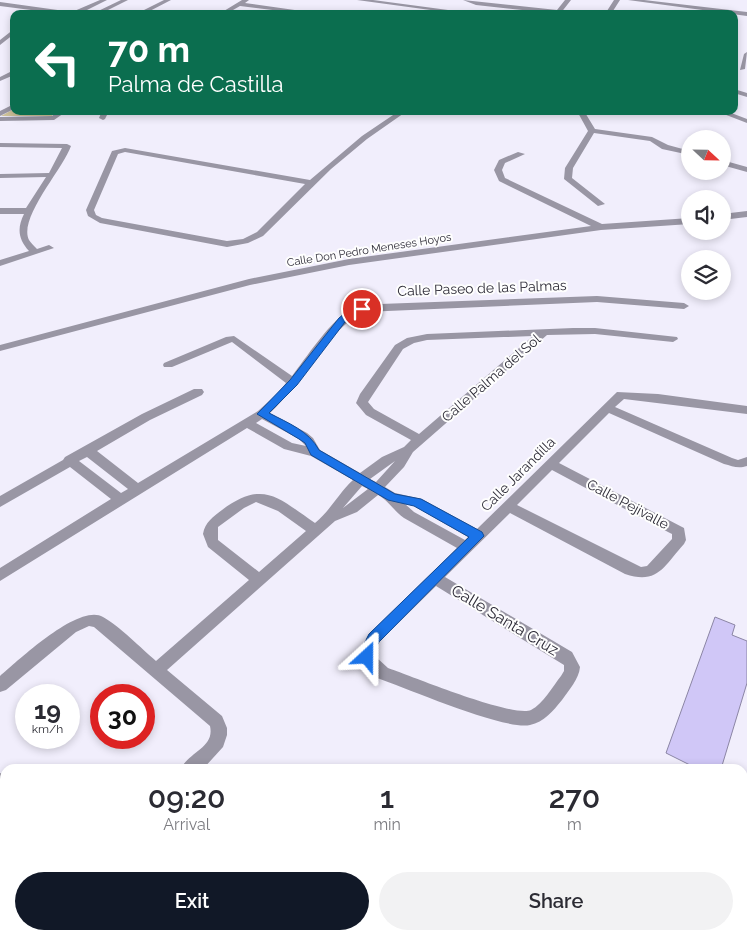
<!DOCTYPE html>
<style>
body{margin:0;font-family:Raleway,sans-serif;background:#f2f2f3;color:#2b2b33;height:100vh;display:flex;flex-direction:column;font-size:19px;white-space:nowrap}
*{box-sizing:border-box;margin:0}
p{font-size:16px;color:#7c7c81}
.icon{flex:none;width:28px;height:28px;fill:none;stroke:currentColor;stroke-width:2;stroke-linecap:round;stroke-linejoin:round}
.map{position:relative;flex:1;overflow:hidden}
.panel{position:absolute;left:0px;top:764px;width:748px;height:176px;display:flex;flex-direction:column;background:#fff;border-radius:15px 15px 0 0;box-shadow:0 2px 8px #0003}
.panel>*{flex:none}
.top-card{position:absolute;left:10px;top:10px;width:728px;height:105px;border-radius:10px;box-shadow:0 2px 8px #0003;background:#0b6e4f;color:#fff;overflow:hidden}
.needle{width:32px;rotate:112deg}
.buttons{position:absolute;left:681px;top:130px;display:grid;gap:10px}
.buttons a{display:grid;place-items:center;width:50px;height:50px;border-radius:50%;background:#fff;box-shadow:0 2px 8px #0003;font-size:25px}
.speed{position:absolute;left:15px;top:684px;display:flex;gap:10px;font-size:25px;font-weight:700;text-align:center}
.speed>*{display:grid;place-content:center;width:65px;height:65px;border-radius:50%;background:#fff;box-shadow:0 2px 8px #0003;line-height:1}
.speed small{font-size:12px;font-weight:400}
.speed .limit{border:8px solid #d22;background:#fff;color:#111}
.pin{position:absolute;display:grid;place-items:center;width:42px;height:42px;color:#fff;margin:-21px;border:2px solid #fff;border-radius:50%;box-shadow:0 1px 5px #0007}
.me{position:absolute;width:55px;margin:-28px;rotate:24deg;stroke-linejoin:round;filter:drop-shadow(0 0 4px #0008)}
.turn{display:flex;align-items:center;gap:18px;height:105px;padding:0 15px;font-size:22px}
.turn .icon{width:65px;height:65px;stroke-width:2.5}
.turn b{display:block;font-size:35px;line-height:42px}
.eta{display:flex;justify-content:space-evenly;align-items:center;height:85px;text-align:center}
.eta b{font-size:30px;font-weight:600;line-height:35px}
.action{display:flex;gap:10px;margin-top:auto;padding:10px 15px}
.action a{flex:1;height:58px;border-radius:30px;background:#111827;color:#fff;font-size:20px;font-weight:600;line-height:58px;text-align:center}
.action a+a{background:#f2f2f3;color:#2b2b33}
.map>svg:first-child{display:block}
</style>
<div class="map">
<svg width="747" height="939" viewBox="0 0 747 939">
<rect width="100%" height="100%" fill="#f1eefc"/>
<path fill="#cec299" d="M14,109V111H55L52,116H1Z"/>
<path fill="#d0c7f7" stroke="#8b85a4" d="M715,617L735,625L732,635L747,641V683L721,769H698L666,753Z"/>
<g fill="none" stroke-linecap="round" stroke-linejoin="round">
<path fill="#9996a4" fill-rule="evenodd" d="M100,0H107L79,14H62L0,6V2L72,12Z
M121,0H128L100,14H92Z
M164,0H171L144,14H136Z
M242,0H249L245,3L323,14H305L240,6L226,14H219Z
M357,0H373L478,14H460Z
M463,0L557,10L565,0H571L560,14L476,5Z
M614,0H620L611,14H605Z
M628,0H644L747,12V16Z
M14,29V34L0,45V40Z
M747,52L745,69L740,70L744,54Z
M14,70V75L0,81V77Z
M734,89L747,93V97L734,93Z
M14,104V109L0,116V111Z
M59,111H67L54,120L0,121V117L52,116Z
M102,111H109L105,119L103,120L99,118Z
M399,111H407L367,139L331,169L263,236L248,243L227,247L100,223L88,216L86,210L112,151L125,148L310,180L362,136ZM125,152L305,184L257,232L243,239L227,241L102,218L96,215L94,210L118,154Z
M577,111H584L595,129L652,137L668,145L690,151V155L662,149L650,141L594,133L573,168L572,178L605,204L598,206L564,179L565,168L588,131Z
M716,111H726L747,119V123Z
M0,143L67,144L71,146C63,169 18,218 29,240C31,243 34,246 37,249L49,245L54,248L0,266V260L29,251C18,239 17,228 24,214H0V208H26L46,177L0,178V174L49,173L62,148L0,147Z
M518,152L525,154L505,163L502,170L505,178L602,224L690,218V224L601,230L349,265L250,285L0,351V345L249,279L349,259L591,226L499,181L494,170L499,160Z
M722,160L747,167V172L722,165Z
M747,211V217L722,220V214Z
M597,296L684,303L689,306L684,309L597,302L364,312C329,328 301,385 270,413L307,433L313,438L320,450L360,473L382,457L404,447L411,440L366,415L356,403L360,394L395,345L407,338L427,334L573,328H595L677,337L678,339L673,342L595,334L547,335L413,452L404,467L385,487L395,493L422,499L477,529L617,392L658,394L747,406V414L624,399L615,407L732,458L738,460L747,457V466C738,469 732,466 724,464L609,413L559,463L684,528L686,540L684,544C664,566 658,585 625,574L510,513L445,577L572,652L580,667C579,679 569,690 562,700C553,711 544,722 530,725C506,731 406,688 377,678L365,666L360,653L369,634L457,548L404,518C394,511 389,501 378,495L357,512L335,521L167,670L222,716L227,728V735L223,747L203,769H181C188,752 215,748 210,726L94,627L89,626L76,632L6,690L0,692V676C19,660 79,603 103,617C118,625 142,649 156,661L249,580L208,547L203,534C205,522 213,517 222,510C264,479 278,498 315,523C330,511 338,494 353,480L311,456L284,449L247,428L0,581V568L111,499L70,467L0,507V496L63,460L65,457L142,414L194,389H202L204,392L202,395L150,420L97,451L138,483L258,411L277,394L286,383L232,342L172,367H164L163,365L164,363L226,337L234,336L292,376C306,358 328,324 346,313C356,306 368,305 380,304ZM533,336L419,434L374,409L368,402L403,349L414,343L427,340ZM262,419L299,439L306,446L292,443L256,423ZM87,457L128,489L121,493L79,461ZM395,461L376,482L370,479ZM552,470L668,532L672,534V539L647,566L641,567L517,505ZM362,486L368,489L343,508ZM256,502L278,511L306,531L259,572L218,540V527L244,508ZM405,504L414,506L468,537L465,540L414,512ZM436,586L564,665V671L561,676C553,686 543,704 531,710C513,718 411,676 388,668L376,657V649L379,642Z
M0,773L5,775V794L0,792Z
M742,921H747V939H738L734,935H742Z
M678,935H707L705,939H678Z"/>
</g>
<path fill="#1a73e8" stroke="#114b97" d="M362,306L365,307V311L352,316L345,322L297,385L269,413C288,423 309,431 319,450L395,494L421,499L482,532L484,536L379,642L374,652L372,661L367,663L362,661L360,652L369,634L469,537L414,506L388,500L311,455L305,443L299,439L257,414L290,380L339,318L345,313Z"/>
<g text-anchor="middle" dominant-baseline="central" stroke-width="4" stroke-linejoin="round" paint-order="stroke">
<g font-size="11" fill="#2d2b37" stroke="#fefefe">
<text transform="translate(369 250) rotate(-9)">Calle Don Pedro Meneses Hoyos</text>
</g>
<g font-size="14" fill="#2d2b37" stroke="#fefefe">
<text transform="translate(482 288) rotate(-2)">Calle Paseo de las Palmas</text>
<text transform="translate(491 378) rotate(-41)">Calle Palma del Sol</text>
<text transform="translate(518 474) rotate(-45)">Calle Jarandilla</text>
<text transform="translate(628 504) rotate(28)">Calle Pejivalle</text>
</g>
<g font-size="16" fill="#2d2b37" stroke="#fefefe">
<text transform="translate(505 620) rotate(31)">Calle Santa Cruz</text>
</g>
</g>
</svg>
<div class="buttons">
<a><svg class="needle" viewBox="-14 -14 28 28"><path d="M0-13l5 13h-10z" fill="#e53935"/><path d="M0 13l5-13h-10z" fill="#7c7c81"/></svg></a>
<a><svg class="icon" aria-label="sound" viewBox="0 0 24 24"><path d="M4 9h4l5-4v14l-5-4H4zM17 9q2 3 0 6"/></svg></a>
<a><svg class="icon" aria-label="layers" viewBox="0 0 24 24"><path d="M12 4l9 5-9 5-9-5zM3 14l9 5 9-5"/></svg></a>
</div>
<div class="speed"><div>19<small>km/h</small></div><div class="limit">30</div></div>
<div class="pin" style="left:362px;top:309px;background:#d93025"><svg class="icon" aria-label="arrive" viewBox="0 0 24 24"><path d="M6 21V4h12l-3 4 3 4H6"/></svg></div>
<svg class="me" style="left:367px;top:657px" viewBox="-20 -20 40 40"><path d="M0-17L14 15 0 8-14 15z" fill="#1a73e8" stroke="#fff" stroke-width="4"/></svg>
<div class="top-card">
<div class="turn"><svg class="icon" aria-label="left" viewBox="0 0 24 24"><path d="M17 20v-9H6M10 6l-5 5 5 5"/></svg><div><b>70 m</b>Palma de Castilla</div></div>
</div>
<section class="panel">
<div class="eta">
<div><b>09:20</b><p>Arrival</p></div>
<div><b>1</b><p>min</p></div>
<div><b>270</b><p>m</p></div>
</div>
<div class="action"><a>Exit</a><a>Share</a></div>
</section>
</div>
